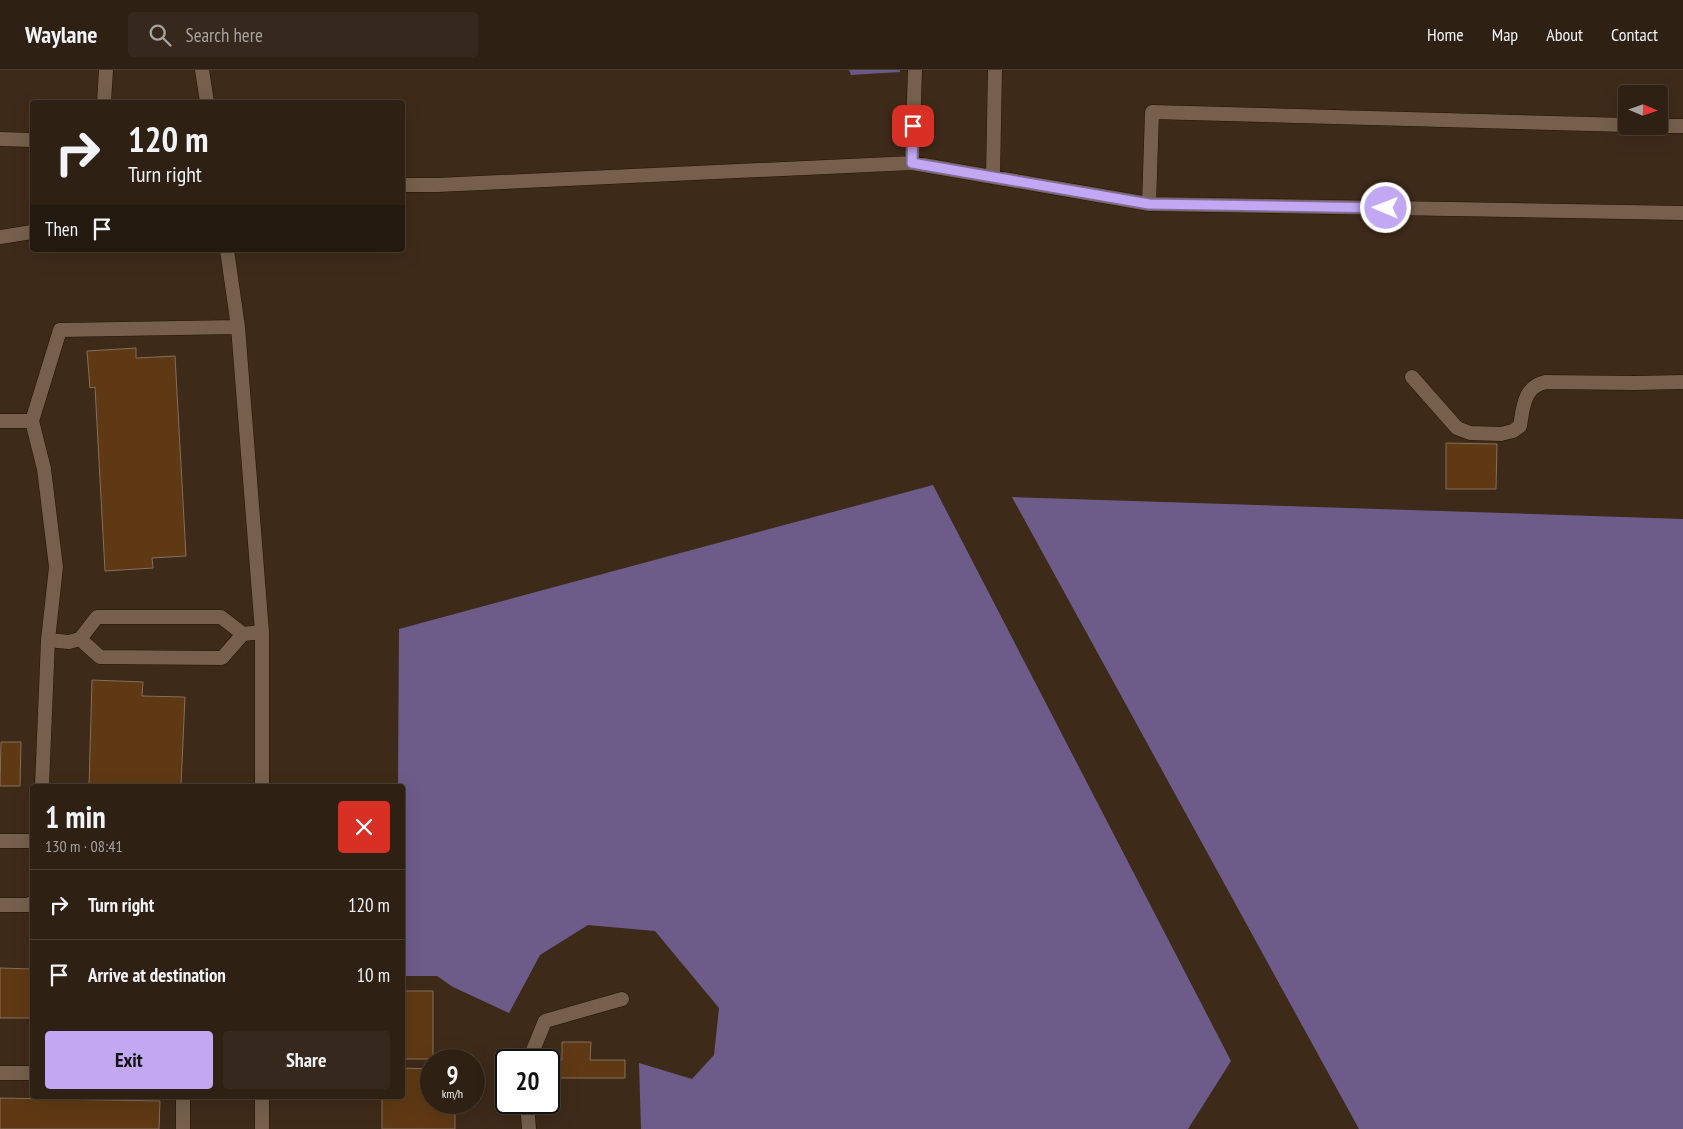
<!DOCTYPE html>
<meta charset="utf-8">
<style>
body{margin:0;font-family:"PT Sans Narrow",sans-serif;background:#36281c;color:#f1f3f6;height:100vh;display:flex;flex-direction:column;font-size:19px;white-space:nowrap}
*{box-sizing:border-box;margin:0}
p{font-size:16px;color:#a7a3a0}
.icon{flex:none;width:28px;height:28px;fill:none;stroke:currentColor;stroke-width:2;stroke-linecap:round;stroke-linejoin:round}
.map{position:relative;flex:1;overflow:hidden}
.side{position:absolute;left:30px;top:714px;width:375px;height:315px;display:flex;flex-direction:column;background:#2e2013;border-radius:5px;box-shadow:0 5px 20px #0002,0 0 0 1px #493e33}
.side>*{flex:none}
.hud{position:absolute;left:30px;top:30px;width:375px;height:152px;border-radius:5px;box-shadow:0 5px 20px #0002,0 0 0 1px #493e33;background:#2e2013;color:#f1f3f6;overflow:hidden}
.needle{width:32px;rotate:92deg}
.fabs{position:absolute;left:1618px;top:15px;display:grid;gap:10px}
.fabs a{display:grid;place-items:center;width:50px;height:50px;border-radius:5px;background:#2e2013;box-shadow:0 5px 20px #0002,0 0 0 1px #493e33;font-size:25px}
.speed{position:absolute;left:420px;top:979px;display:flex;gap:10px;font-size:25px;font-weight:700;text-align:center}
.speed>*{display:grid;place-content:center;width:65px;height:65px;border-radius:50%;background:#2e2013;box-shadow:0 5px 20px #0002,0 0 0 1px #493e33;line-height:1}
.speed small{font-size:12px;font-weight:400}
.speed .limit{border:2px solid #111;border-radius:8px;background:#fff;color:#111}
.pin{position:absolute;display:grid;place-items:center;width:42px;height:42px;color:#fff;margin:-21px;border-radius:10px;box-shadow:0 2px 8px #0006}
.me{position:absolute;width:55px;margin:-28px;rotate:271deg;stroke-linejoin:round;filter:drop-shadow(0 0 4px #0008)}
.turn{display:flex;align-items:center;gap:18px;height:105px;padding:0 15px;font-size:22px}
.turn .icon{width:65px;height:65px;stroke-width:2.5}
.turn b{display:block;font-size:35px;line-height:42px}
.then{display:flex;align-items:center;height:48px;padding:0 15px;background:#0003;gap:10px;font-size:19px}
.round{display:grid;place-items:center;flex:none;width:52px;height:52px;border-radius:5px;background:#36281c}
.summary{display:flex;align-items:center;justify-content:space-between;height:85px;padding:0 15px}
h1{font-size:30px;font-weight:600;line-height:38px}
.button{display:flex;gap:10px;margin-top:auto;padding:10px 15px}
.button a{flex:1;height:58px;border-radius:5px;background:#c2a7f2;color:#111;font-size:20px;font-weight:600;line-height:58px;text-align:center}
.button a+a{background:#36281c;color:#f1f3f6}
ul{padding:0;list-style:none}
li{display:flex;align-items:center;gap:15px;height:70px;padding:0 15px;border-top:1px solid #493e33}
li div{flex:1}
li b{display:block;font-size:19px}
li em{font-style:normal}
header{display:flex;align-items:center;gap:30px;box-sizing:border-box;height:70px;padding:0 25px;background:#2e2013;border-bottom:1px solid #493e33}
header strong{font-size:24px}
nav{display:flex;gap:28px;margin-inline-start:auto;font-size:18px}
.search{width:350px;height:45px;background:#36281c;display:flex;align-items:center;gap:12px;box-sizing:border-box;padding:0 18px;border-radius:5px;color:#a7a3a0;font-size:19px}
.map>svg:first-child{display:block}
</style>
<header>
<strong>Waylane</strong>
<div class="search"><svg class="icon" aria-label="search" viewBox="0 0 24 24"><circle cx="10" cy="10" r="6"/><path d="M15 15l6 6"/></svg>Search here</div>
<nav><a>Home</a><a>Map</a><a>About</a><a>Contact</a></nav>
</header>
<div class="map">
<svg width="1683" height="1059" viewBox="0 0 1683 1059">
<rect width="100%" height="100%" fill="#3e2a19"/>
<path fill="#6d5c8a" d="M933,415L1231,991L1188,1059H641L639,993L692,1009L714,985L719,938L655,861L588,855L540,885L509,943L453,917L437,906H403L402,716H398L399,559Z
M1012,427L1683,449V1059H1359Z"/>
<path fill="#695986" d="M849,0H900V2L851,5Z"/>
<path fill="#5f3914" stroke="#856e5b" d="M136,278V288L175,286L186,486L152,488L153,498L105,501L95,317L90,318L87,281Z
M1446,373L1497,374L1496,419H1446Z
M92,610L143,612L142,626L185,627L181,716H89Z
M1,672H21L20,716H0Z
M0,898L32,899V948H0Z
M402,921H433V989H402Z
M562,972H591L590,990H625V1008H549V990H543H562Z
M402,998L431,999V1032H455V1059H382V1026H402Z
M0,1028L160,1031L159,1059H0Z"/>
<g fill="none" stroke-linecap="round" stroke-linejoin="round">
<g stroke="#241203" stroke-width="15">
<path id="service" d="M202,0L207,32
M104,32L106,0
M1659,56H1683
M0,69L32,70
M912,93L915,0
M993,107L995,0
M402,115H437L912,93L1149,134L1683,143
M1149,134L1152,42L1626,55
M0,167L32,162
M227,180L238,257
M1412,307L1457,358L1470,363L1501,364L1513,361L1520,356C1523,337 1524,316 1546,312L1634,313
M0,351H32L60,260L238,257L262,562V716
M32,351L44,399L56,497L48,570
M80,569L100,587L222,588L243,564
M42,716L48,570L69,572L80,569L97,547H221L243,564L262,562
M0,771H32
M0,835H27L32,833
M529,990L545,951L622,929
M0,1003H32
M183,1026V1059
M262,1026V1059
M527,1032L529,1059"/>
</g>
<g stroke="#241203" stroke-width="15">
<path id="minor" d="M1634,313L1683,312"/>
</g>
<use href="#service" stroke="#76604d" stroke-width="14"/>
<use href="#minor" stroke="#76604d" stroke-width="14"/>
</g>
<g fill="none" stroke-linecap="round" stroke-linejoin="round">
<g stroke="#7e6d9d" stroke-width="12">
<path id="route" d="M913,56L912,93L1149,134L1386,138"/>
</g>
<use href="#route" stroke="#c2a7f2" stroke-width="9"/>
</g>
</svg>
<div class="fabs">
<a><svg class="needle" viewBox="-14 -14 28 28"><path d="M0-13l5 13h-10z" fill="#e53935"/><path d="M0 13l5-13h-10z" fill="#a7a3a0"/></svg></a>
</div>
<div class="speed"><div>9<small>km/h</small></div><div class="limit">20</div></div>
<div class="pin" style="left:913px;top:56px;background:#d93025"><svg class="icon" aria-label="arrive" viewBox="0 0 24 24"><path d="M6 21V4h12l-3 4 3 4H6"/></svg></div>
<svg class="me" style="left:1386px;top:138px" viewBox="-20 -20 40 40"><circle r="17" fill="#c2a7f2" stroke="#fff" stroke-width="3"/><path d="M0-11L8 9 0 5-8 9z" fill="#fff"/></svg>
<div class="hud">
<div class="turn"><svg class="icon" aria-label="right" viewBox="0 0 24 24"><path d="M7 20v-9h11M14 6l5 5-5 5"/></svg><div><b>120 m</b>Turn right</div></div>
<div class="then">Then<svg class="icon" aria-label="arrive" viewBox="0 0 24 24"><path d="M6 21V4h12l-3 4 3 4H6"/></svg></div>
</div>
<section class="side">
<div class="summary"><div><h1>1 min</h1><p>130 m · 08:41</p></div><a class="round" style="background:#d93025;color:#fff"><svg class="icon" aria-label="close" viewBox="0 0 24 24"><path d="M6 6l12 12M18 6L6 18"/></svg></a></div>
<ul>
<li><svg class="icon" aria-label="right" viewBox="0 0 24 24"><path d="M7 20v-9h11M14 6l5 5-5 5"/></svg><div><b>Turn right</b></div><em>120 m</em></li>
<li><svg class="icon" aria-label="arrive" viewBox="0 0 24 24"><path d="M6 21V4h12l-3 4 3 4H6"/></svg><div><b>Arrive at destination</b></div><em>10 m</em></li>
</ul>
<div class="button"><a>Exit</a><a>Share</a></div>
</section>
</div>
